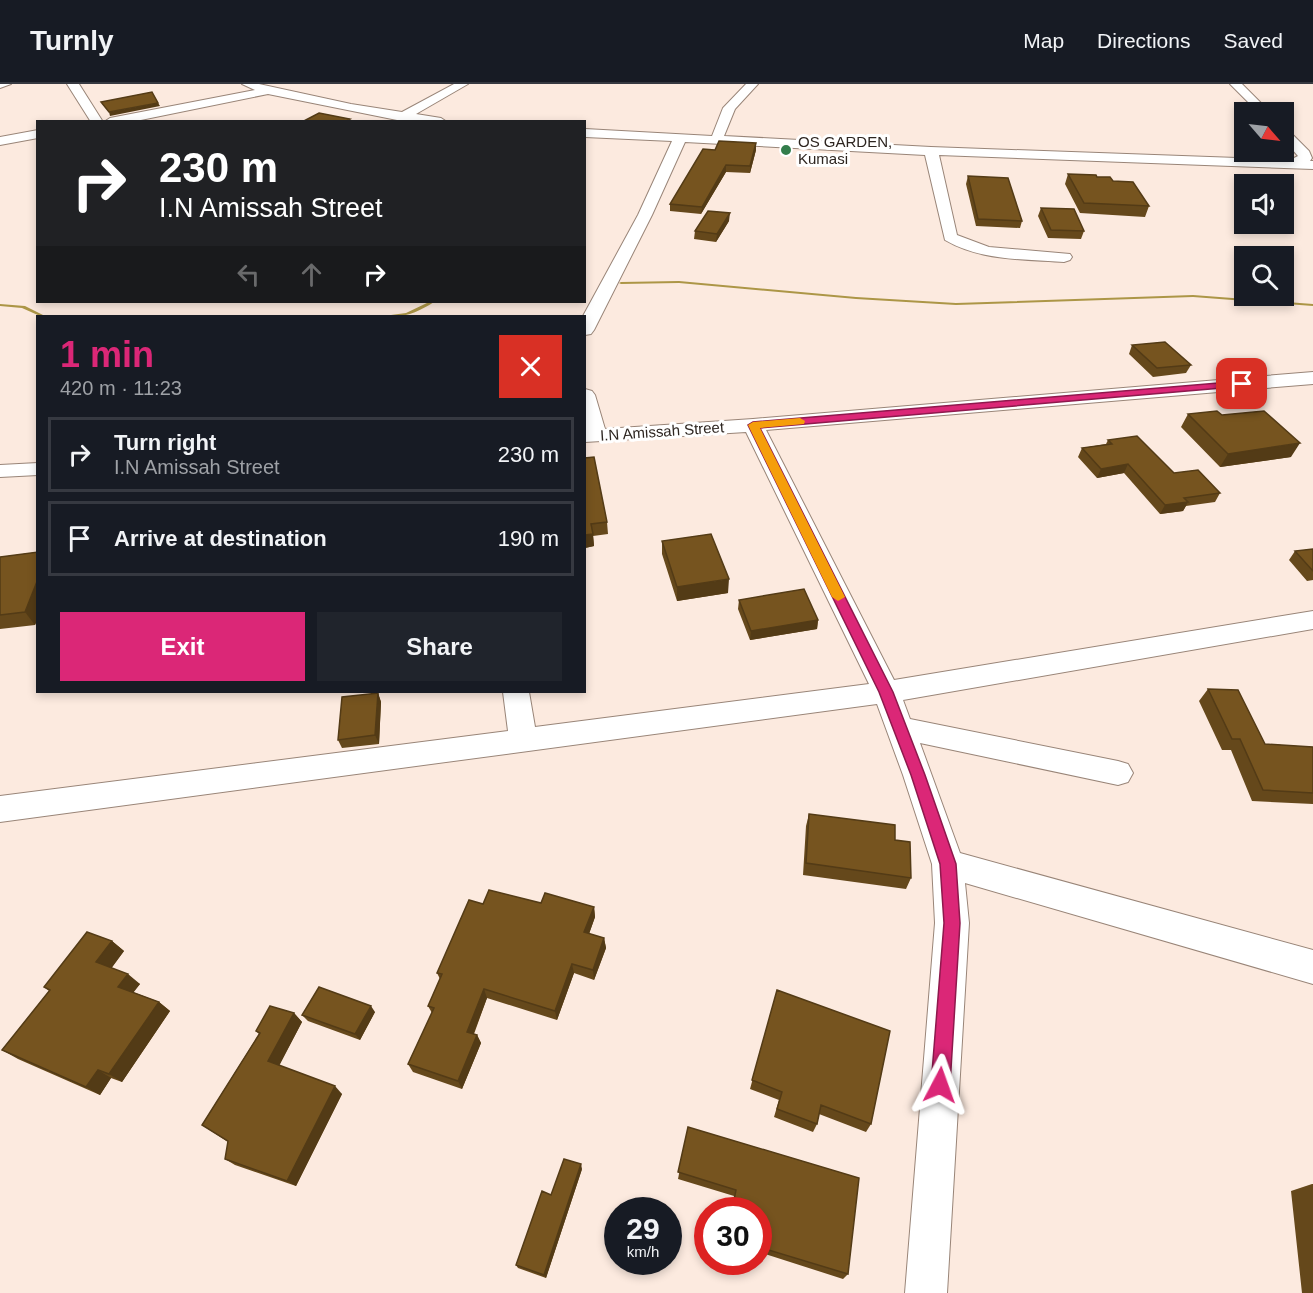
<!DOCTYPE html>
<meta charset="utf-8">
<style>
body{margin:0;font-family:Helvetica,sans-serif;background:#20242c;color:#f1f3f6;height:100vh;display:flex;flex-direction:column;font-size:22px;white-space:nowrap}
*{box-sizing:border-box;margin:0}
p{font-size:20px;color:#9ea1a6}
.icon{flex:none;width:33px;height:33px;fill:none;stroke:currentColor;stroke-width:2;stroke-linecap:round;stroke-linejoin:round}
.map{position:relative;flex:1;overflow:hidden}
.panel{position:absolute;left:36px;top:231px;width:550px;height:378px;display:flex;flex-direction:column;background:#171b24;border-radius:0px;box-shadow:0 3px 9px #0003}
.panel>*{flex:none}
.hud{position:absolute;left:36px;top:36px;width:550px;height:183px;border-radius:0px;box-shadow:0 3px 9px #0003;background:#202124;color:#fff;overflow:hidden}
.needle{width:39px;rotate:118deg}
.buttons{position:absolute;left:1234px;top:18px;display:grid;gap:12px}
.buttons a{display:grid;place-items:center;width:60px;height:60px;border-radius:0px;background:#171b24;box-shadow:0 3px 9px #0003;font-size:30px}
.speed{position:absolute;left:604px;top:1113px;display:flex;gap:12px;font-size:30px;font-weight:700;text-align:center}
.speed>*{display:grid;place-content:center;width:78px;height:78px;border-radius:50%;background:#171b24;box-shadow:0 3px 9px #0003;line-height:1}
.speed small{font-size:15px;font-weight:400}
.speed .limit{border:9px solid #d22;background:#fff;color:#111}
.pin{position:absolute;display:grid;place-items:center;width:51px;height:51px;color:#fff;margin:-26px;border-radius:12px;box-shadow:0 3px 9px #0006}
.me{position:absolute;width:66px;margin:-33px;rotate:4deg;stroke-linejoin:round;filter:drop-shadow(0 0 4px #0008)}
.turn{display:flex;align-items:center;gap:21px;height:126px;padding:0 24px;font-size:27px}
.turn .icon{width:78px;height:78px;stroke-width:2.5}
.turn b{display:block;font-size:42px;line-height:51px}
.lanes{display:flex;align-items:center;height:57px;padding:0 24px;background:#0003;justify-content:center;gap:30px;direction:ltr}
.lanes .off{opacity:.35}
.round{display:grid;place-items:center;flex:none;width:63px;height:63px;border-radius:0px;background:#20242c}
.overview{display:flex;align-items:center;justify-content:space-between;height:102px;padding:0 24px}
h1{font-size:36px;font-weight:800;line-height:45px;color:#db2777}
.button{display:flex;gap:12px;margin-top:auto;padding:12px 24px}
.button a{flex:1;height:69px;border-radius:0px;background:#db2777;color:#fff;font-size:24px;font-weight:800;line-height:69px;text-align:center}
.button a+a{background:#20242c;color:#f1f3f6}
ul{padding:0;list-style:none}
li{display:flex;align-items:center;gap:18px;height:75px;margin:0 12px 9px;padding:0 12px;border:3px solid #363941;border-radius:0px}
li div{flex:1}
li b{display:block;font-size:22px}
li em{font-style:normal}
header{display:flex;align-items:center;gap:36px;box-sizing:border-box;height:84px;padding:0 30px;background:#171b24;border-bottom:2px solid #363941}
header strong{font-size:28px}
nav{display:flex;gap:33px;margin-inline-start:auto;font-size:21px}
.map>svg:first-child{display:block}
</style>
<header>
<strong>Turnly</strong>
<nav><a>Map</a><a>Directions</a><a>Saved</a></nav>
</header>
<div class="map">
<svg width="1313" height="1209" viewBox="0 0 1313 1209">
<rect width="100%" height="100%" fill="#fceadf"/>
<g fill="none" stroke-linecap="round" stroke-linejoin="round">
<path fill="#ac9646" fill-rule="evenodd" d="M679,197L856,213L956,219L1193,211L1313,220V222L1193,213L956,221L856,215L679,199L621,200L619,199L621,198Z
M429,218H434C420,227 405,234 389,232L391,231L406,229Z
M0,220L25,222L45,232H40L22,224L0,222Z"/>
<g stroke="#998578" stroke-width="2">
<path id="street" d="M0,0H11L0,4Z
M67,0H79L103,38H91Z
M242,0H259L351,20L402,28L454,0H468L416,30L441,34L447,38L402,37L268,10L131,38H104L110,34L255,6Z
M746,0H758L735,25L724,52L931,63L1290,76L1298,72L1284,56V45L1288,46L1309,67L1312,74L1310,77H1313V85L939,71L957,151L989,163L1070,170L1072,173L1070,176L1064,178C1023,175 981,177 945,156L925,71L685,58L652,131L594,246L591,250L585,251L583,232L638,131L672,57L585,53V45L712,52L723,24Z
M1230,0H1242L1270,28H1258Z
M38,46V54L0,61V53Z
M1313,288V300L766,346L894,596L1313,527V545L903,616L910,635L1118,677L1128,680L1133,689L1128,698L1118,701L920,659L960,769L1313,866V900L965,799L969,839L947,1209H905L935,839L932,780L903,691L877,620L0,738V712L508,647L503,608H529L535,643L869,600L746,348L585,358V305L592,307L595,311L605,345L753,335Z
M38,379V391L0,393V381Z"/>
</g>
<use href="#street" fill="#fff" fill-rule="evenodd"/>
</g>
<path fill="#65481b" d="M756,59V66L750,89L726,88L701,130L670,127V120L715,66Z
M1068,90L1097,93L1113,97L1149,122L1145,133L1080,129L1065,100Z
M968,92L1022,137L1020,144L976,142L966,100Z
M1041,124L1084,147L1081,155L1048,154L1038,132Z
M729,137L716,158L694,155L695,147Z
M1132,261L1191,281L1186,289L1153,293L1129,270Z
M1188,330L1222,331L1291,373L1220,383L1181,343Z
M1108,356L1174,389L1220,409L1215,418L1186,422L1183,427L1160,430L1124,389L1097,394L1078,373L1082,364L1106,360Z
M585,374L607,438L608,450L593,452L594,462L585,464Z
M662,457L728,509L677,517L662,470Z
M1313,465V496L1307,497L1289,476L1295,467Z
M38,468V534L35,541L0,545V473Z
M739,516L818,536L817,545L750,556L738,525Z
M1208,605L1265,660L1313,663V720L1252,717L1231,666H1222L1199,617Z
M378,609L381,618L379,660L342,664L338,656Z
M809,730L895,756L911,794L906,805L803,791L806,742Z
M541,819L594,823L595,833L589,850L604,854L606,864L594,896L574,889L557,936L487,914L474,950L477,951L481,959L462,1005L413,988L408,980L432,929L428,922L440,895L437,889L483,820Z
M112,857L124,867L111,884L140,900L133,908L159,918L170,927L122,998L111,994L100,1011L18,975L2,966L49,907L44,903Z
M777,906L871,1040L866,1048L819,1030L817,1040L813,1048L774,1033L779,1016L750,1005Z
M375,928L360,956L308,937L302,931Z
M294,929L302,938L279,981L342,1010L296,1102L235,1081L225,1075L228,1058L202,1041L259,950L256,947Z
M688,1043L848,1190L843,1195L759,1168V1126H731L734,1112L678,1095Z
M582,1085L546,1194L518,1184L516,1181L551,1111Z
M1312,1100H1313V1209H1302L1291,1107Z"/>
<path fill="#533b16" d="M158,19L160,22L110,32L109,28Z
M756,59V66L750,89V82Z
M726,81V88L701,130L702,123Z
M730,129L729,137L716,158L717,150Z
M1300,359L1291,373L1220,383L1228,370Z
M1128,380L1124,389L1097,394L1101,385Z
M1188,418L1183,427L1160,430L1165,421Z
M593,450L594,462L585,464V451Z
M38,495V534L35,541L25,528Z
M729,495L728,509L677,517V503Z
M818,536L817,545L750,556L751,547Z
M378,609L381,618L379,660L375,651Z
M594,823L595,833L586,858L584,848Z
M604,854L606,864L594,896L593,886Z
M112,857L124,867L108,889L96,878Z
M572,880L574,889L557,936L555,927Z
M128,890L140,900L130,913L118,903Z
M484,905L487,914L471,956L467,948Z
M159,918L170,927L122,998L109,990Z
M371,922L375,928L360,956L355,950Z
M294,929L302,938L277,986L268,977Z
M477,951L481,959L462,1005L458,997Z
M98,986L111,994L100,1011L86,1003Z
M335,1002L342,1010L296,1102L287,1097Z
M581,1080L582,1085L546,1194L544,1191Z"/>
<path fill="#76541f" stroke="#533b16" stroke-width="1.5" d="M152,8L158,19L109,28L101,18Z
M319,29L350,35L345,38H302Z
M719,57L756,59L750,82L726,81L702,123L670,120L703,65L715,66Z
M1068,90L1096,91L1097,93H1110L1113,97L1133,98L1149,122L1084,119Z
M968,92L1008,94L1022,137L978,135Z
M1041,124L1074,125L1084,147L1051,146Z
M708,127L730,129L717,150L695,147Z
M1165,258L1191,281L1157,284L1132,261Z
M1217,327L1222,331L1264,327L1300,359L1228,370L1188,330Z
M1137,352L1174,389L1198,386L1220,409L1184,414L1188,418L1165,421L1128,380L1101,385L1082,364L1112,360L1108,356Z
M594,373L607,438L591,440L593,450L585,451V374Z
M711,450L729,495L677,503L662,457Z
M1313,465V487L1295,467Z
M38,468V495L25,528L0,531V473Z
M804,505L818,536L751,547L739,516Z
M1208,605L1238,606L1265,660L1313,663V709L1263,706L1240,655H1232Z
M378,609L375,651L338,656L342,613Z
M809,730L895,741V756L910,758L911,794L806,779Z
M489,806L541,819L545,809L594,823L584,848L604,854L593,886L572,880L555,927L484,905L467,948L477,951L458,997L408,980L434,924L428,922L442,890L437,889L469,816L483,820Z
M87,848L112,857L96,878L128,890L118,903L159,918L109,990L98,986L86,1003L2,966L50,906L44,903Z
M319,903L371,922L355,950L302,931Z
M777,906L890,947L871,1040L821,1021L817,1040L777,1025L782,1008L752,996Z
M270,922L294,929L268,977L335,1002L287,1097L225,1075L228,1057L202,1041L260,949L256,947Z
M688,1043L859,1094L848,1190L759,1163V1126H732L736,1106L678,1088Z
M564,1075L581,1080L544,1191L516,1181L542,1107L551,1111Z"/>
<path fill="#db2777" stroke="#8e194d" stroke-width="1.5" d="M1242,297L1246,300L1245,302L760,344L893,608L925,691L956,780L960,839L950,1001L947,1007L940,1010L934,1007L931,1001L944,839L940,780L911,691L879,608L748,341L753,338Z"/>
<path fill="#f59e0b" d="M800,334L805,337L804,340L760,344L845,513L838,517L832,513L748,341L753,338Z"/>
<circle fill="#337d4b" stroke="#fff" stroke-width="2" cx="786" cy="66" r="6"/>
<g text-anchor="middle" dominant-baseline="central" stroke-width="6" stroke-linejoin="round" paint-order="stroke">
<g font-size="15" fill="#2d2520" stroke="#fff" text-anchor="start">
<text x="798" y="57">OS GARDEN,<tspan x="798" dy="17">Kumasi</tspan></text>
</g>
<g font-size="15" fill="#2d2520" stroke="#fff">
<text transform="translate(662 347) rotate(-4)">I.N Amissah Street</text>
</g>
</g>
</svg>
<div class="buttons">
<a><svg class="needle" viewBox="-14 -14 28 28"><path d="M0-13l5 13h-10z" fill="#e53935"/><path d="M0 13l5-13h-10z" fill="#9ea1a6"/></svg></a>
<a><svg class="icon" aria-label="sound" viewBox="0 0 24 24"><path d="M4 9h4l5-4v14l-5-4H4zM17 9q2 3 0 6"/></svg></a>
<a><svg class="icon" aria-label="search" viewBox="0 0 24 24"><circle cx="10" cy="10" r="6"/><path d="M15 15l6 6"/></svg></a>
</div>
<div class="speed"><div>29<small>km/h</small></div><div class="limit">30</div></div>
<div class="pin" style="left:1242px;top:300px;background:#d93025"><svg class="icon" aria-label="arrive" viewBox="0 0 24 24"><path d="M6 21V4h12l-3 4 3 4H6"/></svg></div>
<svg class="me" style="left:940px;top:1001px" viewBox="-20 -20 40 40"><path d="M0-17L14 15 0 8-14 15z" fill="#db2777" stroke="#fff" stroke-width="4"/></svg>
<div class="hud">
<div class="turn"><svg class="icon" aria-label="right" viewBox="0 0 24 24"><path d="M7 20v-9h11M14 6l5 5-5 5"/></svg><div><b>230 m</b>I.N Amissah Street</div></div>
<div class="lanes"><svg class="icon off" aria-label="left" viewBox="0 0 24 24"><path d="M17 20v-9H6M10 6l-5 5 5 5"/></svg><svg class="icon off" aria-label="ahead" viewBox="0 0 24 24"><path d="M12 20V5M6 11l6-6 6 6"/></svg><svg class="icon" aria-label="right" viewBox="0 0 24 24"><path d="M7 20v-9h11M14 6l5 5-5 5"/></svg></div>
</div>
<section class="panel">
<div class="overview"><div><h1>1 min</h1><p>420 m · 11:23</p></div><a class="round" style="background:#d93025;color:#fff"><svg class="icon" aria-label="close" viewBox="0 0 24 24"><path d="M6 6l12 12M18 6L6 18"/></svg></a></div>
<ul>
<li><svg class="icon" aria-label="right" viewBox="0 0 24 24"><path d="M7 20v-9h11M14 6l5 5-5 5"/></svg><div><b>Turn right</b><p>I.N Amissah Street</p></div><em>230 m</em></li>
<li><svg class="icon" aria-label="arrive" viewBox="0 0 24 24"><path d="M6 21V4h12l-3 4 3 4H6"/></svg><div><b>Arrive at destination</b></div><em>190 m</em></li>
</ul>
<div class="button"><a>Exit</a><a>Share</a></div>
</section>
</div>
